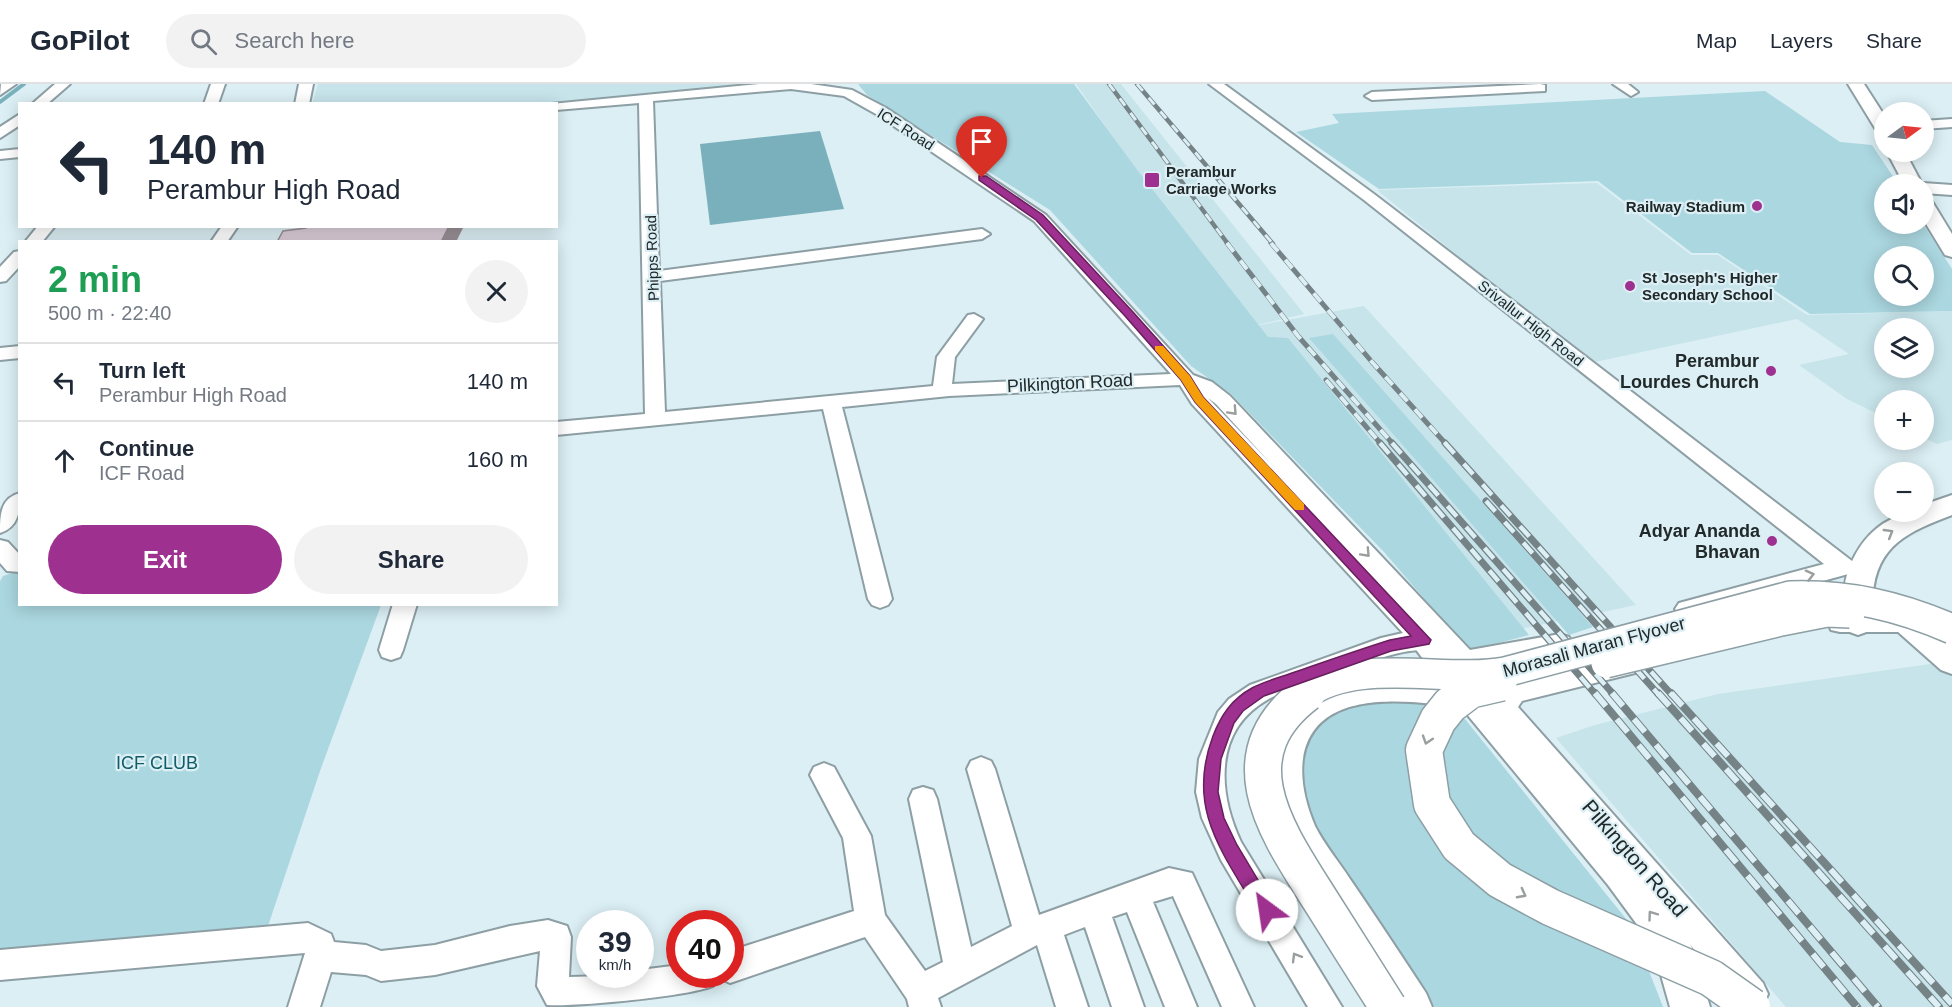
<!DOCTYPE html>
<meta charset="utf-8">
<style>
body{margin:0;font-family:Arial,sans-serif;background:#f2f2f3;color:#1f2937;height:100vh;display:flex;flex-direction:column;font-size:22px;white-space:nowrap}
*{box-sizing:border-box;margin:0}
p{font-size:20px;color:#747a83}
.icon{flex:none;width:33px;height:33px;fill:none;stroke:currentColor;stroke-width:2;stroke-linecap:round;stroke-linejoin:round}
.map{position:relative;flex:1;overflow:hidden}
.panel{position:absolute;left:18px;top:156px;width:540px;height:366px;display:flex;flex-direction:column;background:#fff;border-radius:0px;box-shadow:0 3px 15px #0003}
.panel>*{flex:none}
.banner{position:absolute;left:18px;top:18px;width:540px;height:126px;border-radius:0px;box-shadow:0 3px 15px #0003;background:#fff;color:#1f2937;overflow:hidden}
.needle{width:39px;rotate:75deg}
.fabs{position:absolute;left:1874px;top:18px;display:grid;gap:12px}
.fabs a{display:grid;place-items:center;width:60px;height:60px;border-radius:50%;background:#fff;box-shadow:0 3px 15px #0003;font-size:30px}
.speed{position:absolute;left:576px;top:826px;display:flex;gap:12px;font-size:30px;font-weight:700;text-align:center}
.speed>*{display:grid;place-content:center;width:78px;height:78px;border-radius:50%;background:#fff;box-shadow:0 3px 15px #0003;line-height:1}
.speed small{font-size:15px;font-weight:400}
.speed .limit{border:9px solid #d22;background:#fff;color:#111}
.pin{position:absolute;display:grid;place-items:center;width:51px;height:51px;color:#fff;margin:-62px -26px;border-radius:50% 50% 50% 0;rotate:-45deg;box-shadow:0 0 6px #0007}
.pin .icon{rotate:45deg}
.me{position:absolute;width:66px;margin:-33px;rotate:329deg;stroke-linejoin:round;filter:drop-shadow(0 0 4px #0008)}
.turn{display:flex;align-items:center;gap:21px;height:126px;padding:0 30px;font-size:27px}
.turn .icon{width:78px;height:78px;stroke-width:2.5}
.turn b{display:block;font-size:42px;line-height:51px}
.round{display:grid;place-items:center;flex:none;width:63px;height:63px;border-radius:32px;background:#f2f2f3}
.overview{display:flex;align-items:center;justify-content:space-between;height:102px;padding:0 30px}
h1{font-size:36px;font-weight:700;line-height:45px;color:#1e9e55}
.primary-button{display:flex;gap:12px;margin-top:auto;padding:12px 30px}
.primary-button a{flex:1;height:69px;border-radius:36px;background:#9e308f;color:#fff;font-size:24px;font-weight:700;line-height:69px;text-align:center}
.primary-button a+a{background:#f2f2f3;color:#1f2937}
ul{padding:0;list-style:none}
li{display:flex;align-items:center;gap:18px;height:78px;padding:0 30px;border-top:2px solid #e0e1e3}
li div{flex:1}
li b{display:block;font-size:22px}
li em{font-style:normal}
header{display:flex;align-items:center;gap:36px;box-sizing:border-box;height:84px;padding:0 30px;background:#fff;border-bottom:2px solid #e0e1e3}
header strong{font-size:28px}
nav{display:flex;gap:33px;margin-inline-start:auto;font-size:21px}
.search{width:420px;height:54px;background:#f2f2f3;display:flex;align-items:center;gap:15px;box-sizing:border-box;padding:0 21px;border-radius:33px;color:#747a83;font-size:22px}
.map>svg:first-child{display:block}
</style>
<header>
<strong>GoPilot</strong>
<div class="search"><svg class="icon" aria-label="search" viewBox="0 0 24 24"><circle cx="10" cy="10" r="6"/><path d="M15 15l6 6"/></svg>Search here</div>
<nav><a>Map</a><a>Layers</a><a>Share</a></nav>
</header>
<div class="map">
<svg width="1952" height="923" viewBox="0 0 1952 923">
<rect width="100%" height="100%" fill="#dbeff4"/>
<path fill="#c7e4eb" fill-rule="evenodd" d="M318,0H772L557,20H312Z
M1076,0H1121L1304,230L1248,243L1364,222L1636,521L1462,557Z
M1597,99L1691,171H1718L1807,231L1952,227V356L1937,360L1923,353V316H1884V333L1847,315L1799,281L1849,270L1797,235L1590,279L1377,106ZM1884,244H1923V284H1884Z
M1944,578L1952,586V923H1786L1556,654L1595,641L1718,610Z"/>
<path fill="#abd7e0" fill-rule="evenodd" d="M858,0H1074L1138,87L1268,253L1288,254L1529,551L1469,567L1384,468L1231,310L1191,282L1050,126L867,11Z
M1765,7L1840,58L1872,61L1898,100H1884V140H1923L1952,185V227L1810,230L1718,169H1692L1598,97L1379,105L1296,48L1339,39L1332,30ZM1884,172H1923V212H1884Z
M1333,250L1593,543L1569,551L1309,254Z
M19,487L20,520L381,521L320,687L267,845L0,878V497L3,492Z
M1367,617L1452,619L1631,841L1663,923H1435L1424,911L1315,741L1284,687L1305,643Z"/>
<path fill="#7ab0bc" d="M820,47L844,125L710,141L700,60Z"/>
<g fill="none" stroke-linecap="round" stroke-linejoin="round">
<path stroke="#7ab0bc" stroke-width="4" d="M0,18L24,0"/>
<g stroke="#8d9fa4" stroke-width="4">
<path id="minor" d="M16,0L0,11L1,0Z
M55,0H70L47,20H32Z
M211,0H225L218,20H204Z
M299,0H313L309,20H295Z
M759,0H811L852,6L886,24L1046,131L1193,291L1212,298L1230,312L1470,566L1560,550L1569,553L1572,560L1569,567L1560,570C1543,573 1478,588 1465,585C1450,582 1434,565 1419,566C1389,568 1360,582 1331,592C1311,600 1286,605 1267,616C1213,647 1218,709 1241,758L1342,923H1308L1221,776L1202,734L1196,708L1199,675L1218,628L1229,615L1250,601L1381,554L1403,549L1192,320L1180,301L949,312L842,323L892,515L888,521L880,524L872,521L868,515L823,325L556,351V338L645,330L639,19L556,26V20H551ZM791,5L844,12L876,30L1034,137L1171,290L952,300L955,273L983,235L974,230L968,231L937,273L933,302L665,328L660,197L982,155L990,150L982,145L659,187L653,17ZM1208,314L1216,320L1275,384Z
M1209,0H1224L1374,110L1852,477L1855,483L1852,489L1687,534L1679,531L1675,525L1679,519L1824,480L1364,116Z
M1540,0L1545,1V7L1372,16L1365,12L1372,8Z
M1613,0H1628L1638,8L1631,12Z
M20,30V41L0,54V43Z
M1952,35V43L1923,45V37Z
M20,65V73L0,75V67Z
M1923,99L1952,101V111L1923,109V100H1919Z
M38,142H55L42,158H25Z
M222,142H238L227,158H211Z
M20,167V182L6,197L0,198V183L14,168Z
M20,262V274L0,276V264Z
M20,409C20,426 19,443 0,449C0,432 0,414 20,409Z
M0,456L8,458L20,471V488L7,487L0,479Z
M393,520H417L403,566L400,573L391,576L382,573L379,566Z
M1840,530H1908L1927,535L1930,542L1927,549L1918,551L1908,548H1840L1831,546L1828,539L1831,532Z
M1626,572L1635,575L1638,582L1635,589L1522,617L1518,623L1763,899L1768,910L1763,921H1741L1492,626L1497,608L1505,601Z
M981,673L991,677L995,685L1039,831L1169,784L1192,789L1254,923H1222L1173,812L1153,818L1197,923H1165L1127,828L1112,833L1144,923H1112L1085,843L1064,851L1088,923H1056L1037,861L938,914L941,923H909L907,915L865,853L730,899L719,894L718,891H730V867L854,827L843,754L810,691L814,683L824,679L834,683L871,752L885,831L925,887L943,878L909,715L913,706L923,703L933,706L937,715L971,863L1012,842L967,685L971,677Z
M548,836L567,842L571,853L569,893L640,891V886L680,881V891H718L713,902C686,913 572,923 547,921L537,902L540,867L435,891L381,897L366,891L331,888L320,923H288L305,869L0,896V866L308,839L331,850L334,858L366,861L381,867L435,861L510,842Z"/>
</g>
<g stroke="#8d9fa4" stroke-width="4">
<path id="major" d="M1848,0H1864L1884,31V50L1878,49Z
M1887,68H1905L1922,100H1904Z
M1923,112L1930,114L1952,150V173L1945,171L1923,135Z
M1952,411V431C1910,447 1876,461 1873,511C1872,524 1875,535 1869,547L1858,551L1847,547C1842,538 1843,531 1843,520C1843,474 1874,428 1923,428V421Z
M1890,512L1901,515L1952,559V590L1941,586L1879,531L1875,523L1879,515Z
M1424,544L1435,547L1634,777L1672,824L1692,864L1710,923H1670L1655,870L1644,850L1608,801L1461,623C1409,617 1314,602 1303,675C1300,697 1306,721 1315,742C1324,760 1339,778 1350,795C1376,833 1401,871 1426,909L1432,923H1389C1367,888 1345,853 1323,818C1305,790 1285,763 1275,730C1267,704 1265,675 1277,650C1306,589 1378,588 1437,594L1409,556L1413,547Z"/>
</g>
<use href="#minor" fill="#fff" fill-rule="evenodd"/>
<use href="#major" fill="#fff" fill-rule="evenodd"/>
<g stroke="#758286" stroke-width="4.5">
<path id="rail-far3" d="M1109,0L1228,160
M1137,0L1273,160"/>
</g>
<g stroke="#758286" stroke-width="5">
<path id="rail-far2" d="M1227,159L1298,252L1393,360
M1271,159L1372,278L1446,360
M1326,296L1381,360"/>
</g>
<g stroke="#758286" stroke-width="7">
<path id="rail-far1" d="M1380,359L1596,611
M1392,359L1614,611
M1445,359L1672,611
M1486,417L1659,611"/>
</g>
<g stroke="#758286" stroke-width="8">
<path id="rail" d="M1595,609L1857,923
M1612,609L1878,923
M1658,609L1939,923
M1671,609L1952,920"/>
</g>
<use href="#rail-far3" stroke="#dbeff4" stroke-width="3" stroke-dasharray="9" stroke-linecap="butt"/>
<use href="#rail-far2" stroke="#dbeff4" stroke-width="4" stroke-dasharray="11" stroke-linecap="butt"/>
<use href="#rail-far1" stroke="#dbeff4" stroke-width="4.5" stroke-dasharray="14" stroke-linecap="butt"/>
<use href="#rail" stroke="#dbeff4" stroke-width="6" stroke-dasharray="17" stroke-linecap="butt"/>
<g stroke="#8d9fa4" stroke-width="32" stroke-linecap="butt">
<path id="major-bridge-far1" d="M1606,579L1781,537L1827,528L1850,529
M1305,611C1355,572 1446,599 1505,588L1790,512C1848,510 1899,522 1952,545
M1463,611L1502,602"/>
</g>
<g stroke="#8d9fa4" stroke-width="39" stroke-linecap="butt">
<path id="major-bridge" d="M1307,609C1224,672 1276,746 1319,814C1342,850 1365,887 1388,923
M1466,609L1450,621L1438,636L1424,666L1432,720L1459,762L1500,796L1550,823L1711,894L1752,923"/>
</g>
<use href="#major-bridge-far1" stroke="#fff" stroke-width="29"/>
<use href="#major-bridge" stroke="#fff" stroke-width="36"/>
</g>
<path fill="#998f96" d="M449,142H464L456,158H441Z"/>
<path fill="#daccd7" stroke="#998f96" stroke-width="1.5" d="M307,142H449L441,158H277L283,147L306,144Z"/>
<defs><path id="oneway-chevron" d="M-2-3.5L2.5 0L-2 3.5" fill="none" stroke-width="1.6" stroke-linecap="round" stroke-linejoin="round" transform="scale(1.5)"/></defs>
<g stroke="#9b9e9f">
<use href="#oneway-chevron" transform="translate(1233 327) rotate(47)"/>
<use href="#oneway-chevron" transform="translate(1889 449) rotate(-31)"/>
<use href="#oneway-chevron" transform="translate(1366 469) rotate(47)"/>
<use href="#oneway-chevron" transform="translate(1810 491) rotate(-14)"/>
<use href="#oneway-chevron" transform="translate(1427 656) rotate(108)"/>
<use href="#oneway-chevron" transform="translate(1522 810) rotate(28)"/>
<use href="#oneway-chevron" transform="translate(1652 831) rotate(-126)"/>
<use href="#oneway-chevron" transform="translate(1296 873) rotate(-121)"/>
</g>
<path fill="#9e308f" stroke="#671f5d" stroke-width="1.5" d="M979,92H986L1043,131L1133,228L1190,292L1203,313L1431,556L1429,560L1391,567L1264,612L1243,627L1234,639L1221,675L1218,708L1224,734L1237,761L1276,826L1273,832L1267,834L1260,832C1224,770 1185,726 1213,652C1221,631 1232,615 1252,604C1265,597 1281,593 1295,588C1327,577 1358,566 1390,556L1411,552L1195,318L1181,296L1125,232L1036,136L979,96Z"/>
<path fill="#f59e0b" d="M1155,262H1163L1190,292L1203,313L1304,420V426H1295L1195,318L1181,296L1155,266Z"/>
<g fill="#9e308f" stroke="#dbeff4" stroke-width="2">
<rect x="1144" y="88" width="16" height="16" rx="3"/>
<circle cx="1757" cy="122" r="6"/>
<circle cx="1630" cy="202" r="6"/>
<circle cx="1771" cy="287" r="6"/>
<circle cx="1772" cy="457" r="6"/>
</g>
<g text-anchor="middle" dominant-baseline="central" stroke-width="4.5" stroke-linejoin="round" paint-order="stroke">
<g font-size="15" fill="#21282a" stroke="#dbeff4">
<text transform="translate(906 45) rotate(33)">ICF Road</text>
<text transform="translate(652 174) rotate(-92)">Phipps Road</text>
<text transform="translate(1531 239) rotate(38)">Srivallur High Road</text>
</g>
<g font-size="15" font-weight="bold" fill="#21282a" stroke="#dbeff4" text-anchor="start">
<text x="1166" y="87">Perambur<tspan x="1166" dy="17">Carriage Works</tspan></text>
<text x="1745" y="122" text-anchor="end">Railway Stadium</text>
<text x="1642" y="193">St Joseph's Higher<tspan x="1642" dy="17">Secondary School</tspan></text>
</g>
<g font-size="18" font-weight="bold" fill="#21282a" stroke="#dbeff4" text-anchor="end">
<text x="1759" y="277">Perambur<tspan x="1759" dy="21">Lourdes Church</tspan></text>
<text x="1760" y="447">Adyar Ananda<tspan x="1760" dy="21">Bhavan</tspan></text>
</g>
<g font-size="18" fill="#21282a" stroke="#dbeff4">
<text transform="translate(1070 299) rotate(-3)">Pilkington Road</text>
<text transform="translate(1594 563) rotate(-15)">Morasali Maran Flyover</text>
</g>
<g font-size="18" fill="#115c69" stroke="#dbeff4">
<text x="157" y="679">ICF CLUB</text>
</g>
<g font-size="21" fill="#21282a" stroke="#dbeff4">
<text transform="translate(1635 774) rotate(49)">Pilkington Road</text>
</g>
</g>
</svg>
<div class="fabs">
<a><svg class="needle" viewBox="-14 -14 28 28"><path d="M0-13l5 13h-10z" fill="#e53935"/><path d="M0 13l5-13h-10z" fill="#747a83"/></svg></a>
<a><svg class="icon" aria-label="sound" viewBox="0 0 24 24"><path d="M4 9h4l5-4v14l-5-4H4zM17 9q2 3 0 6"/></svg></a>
<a><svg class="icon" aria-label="search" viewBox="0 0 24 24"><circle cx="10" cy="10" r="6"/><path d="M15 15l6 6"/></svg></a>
<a><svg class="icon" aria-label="layers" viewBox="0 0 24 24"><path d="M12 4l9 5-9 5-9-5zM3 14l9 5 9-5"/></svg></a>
<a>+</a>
<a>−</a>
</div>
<div class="speed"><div>39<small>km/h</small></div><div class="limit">40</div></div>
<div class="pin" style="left:982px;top:94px;background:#d93025"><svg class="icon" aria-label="arrive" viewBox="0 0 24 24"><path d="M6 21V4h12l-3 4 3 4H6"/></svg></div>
<svg class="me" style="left:1267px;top:826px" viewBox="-20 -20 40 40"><circle r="19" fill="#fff"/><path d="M0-13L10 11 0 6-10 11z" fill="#9e308f"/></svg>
<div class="banner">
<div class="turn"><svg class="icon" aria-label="left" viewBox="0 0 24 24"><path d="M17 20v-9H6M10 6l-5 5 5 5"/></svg><div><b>140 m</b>Perambur High Road</div></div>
</div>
<section class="panel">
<div class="overview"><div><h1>2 min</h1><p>500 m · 22:40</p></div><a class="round"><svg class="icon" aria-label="close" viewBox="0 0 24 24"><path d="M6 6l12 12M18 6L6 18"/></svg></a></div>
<ul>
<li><svg class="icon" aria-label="left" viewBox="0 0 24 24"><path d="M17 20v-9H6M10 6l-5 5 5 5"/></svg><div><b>Turn left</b><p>Perambur High Road</p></div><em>140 m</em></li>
<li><svg class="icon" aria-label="ahead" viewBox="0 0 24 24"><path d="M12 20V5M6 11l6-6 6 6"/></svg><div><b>Continue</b><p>ICF Road</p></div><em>160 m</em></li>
</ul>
<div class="primary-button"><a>Exit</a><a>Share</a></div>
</section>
</div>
